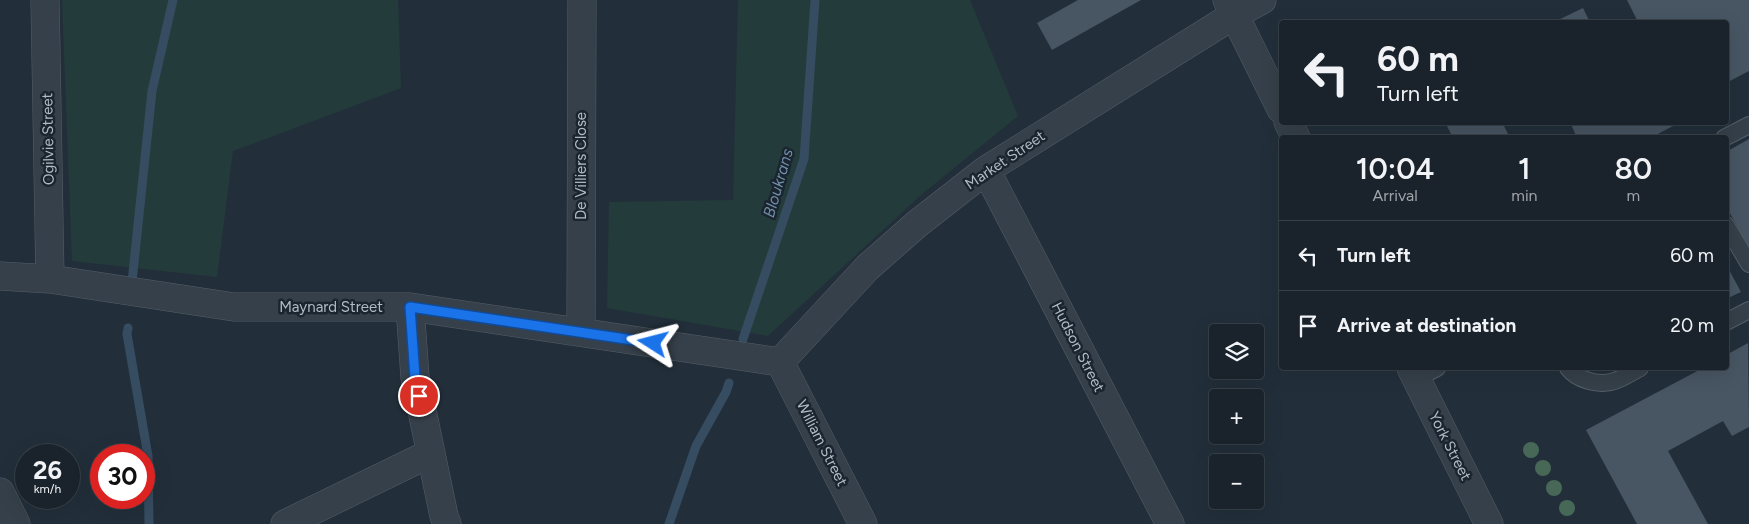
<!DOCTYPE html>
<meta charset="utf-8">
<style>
body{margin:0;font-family:Figtree,sans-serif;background:#272f38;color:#f1f3f6;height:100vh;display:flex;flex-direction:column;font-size:19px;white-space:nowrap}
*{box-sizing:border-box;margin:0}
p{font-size:16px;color:#9fa4a9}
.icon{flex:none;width:28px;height:28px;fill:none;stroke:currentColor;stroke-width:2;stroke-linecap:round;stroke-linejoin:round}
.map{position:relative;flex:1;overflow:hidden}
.panel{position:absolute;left:1279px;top:135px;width:450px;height:235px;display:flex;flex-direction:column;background:#1a232c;border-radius:5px;box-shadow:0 5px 20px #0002,0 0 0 1px #384048}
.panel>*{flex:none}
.guide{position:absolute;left:1279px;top:20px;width:450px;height:105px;border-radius:5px;box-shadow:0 5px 20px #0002,0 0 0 1px #384048;background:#1a232c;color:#f1f3f6;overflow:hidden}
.fabs{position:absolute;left:1209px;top:324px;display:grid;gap:10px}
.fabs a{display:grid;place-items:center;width:55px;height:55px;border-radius:5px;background:#1a232c;box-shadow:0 5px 20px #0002,0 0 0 1px #384048;font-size:25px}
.speed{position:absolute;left:15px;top:444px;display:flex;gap:10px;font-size:25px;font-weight:700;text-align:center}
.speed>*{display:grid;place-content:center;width:65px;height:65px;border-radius:50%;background:#1a232c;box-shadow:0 5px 20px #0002,0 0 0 1px #384048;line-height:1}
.speed small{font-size:12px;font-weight:400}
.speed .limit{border:8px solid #d22;background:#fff;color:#111}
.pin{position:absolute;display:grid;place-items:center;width:42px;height:42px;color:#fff;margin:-21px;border:2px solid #fff;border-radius:50%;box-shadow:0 1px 5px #0007}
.me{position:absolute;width:55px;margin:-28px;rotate:279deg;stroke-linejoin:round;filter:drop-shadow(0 0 4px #0008)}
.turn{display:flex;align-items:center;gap:18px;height:105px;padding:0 15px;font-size:22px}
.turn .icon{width:65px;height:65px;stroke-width:2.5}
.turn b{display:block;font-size:35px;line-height:42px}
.eta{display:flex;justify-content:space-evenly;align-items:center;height:85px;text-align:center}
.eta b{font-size:30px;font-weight:600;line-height:35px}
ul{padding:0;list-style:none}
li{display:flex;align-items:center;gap:15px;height:70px;padding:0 15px;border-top:1px solid #384048}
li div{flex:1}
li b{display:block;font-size:19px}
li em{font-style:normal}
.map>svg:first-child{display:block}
</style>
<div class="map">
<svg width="1749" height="524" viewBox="0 0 1749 524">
<rect width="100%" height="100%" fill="#222f3a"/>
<path fill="#243b3b" d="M62,0H398L401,88L233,151L217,277L72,261Z
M738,0H970L1018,116L921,195L768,336L607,308L609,202L733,200Z"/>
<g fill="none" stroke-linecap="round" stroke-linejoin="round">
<path stroke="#364c61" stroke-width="9" d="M132,282L152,91L173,0
M128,328L127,334L148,456L149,524
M743,339L804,159L815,0
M669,524L696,446L726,392L729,383"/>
</g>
<path fill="#485663" d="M1078,0H1141L1052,50L1037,23Z
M1627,0H1749V71L1726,83V22H1638Z
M1583,8L1590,22H1554Z
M1445,122H1502L1510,138H1453Z
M1570,122H1676L1677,124L1650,138H1577Z
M1749,139V248L1726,206V152Z
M1726,264L1741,292L1726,299Z
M1748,343L1749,427L1732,436L1723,421L1668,451L1708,524H1637L1586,430L1703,368H1726V355Z"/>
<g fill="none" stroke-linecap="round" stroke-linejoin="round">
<g stroke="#545e68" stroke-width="18">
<path id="lane" d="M1724,138L1749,125
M1726,225L1749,264
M1726,322L1749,310
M1568,368C1577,380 1597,385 1611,382C1621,380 1632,372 1640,368
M1416,379L1437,368"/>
</g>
<g stroke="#545e68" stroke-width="29">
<path id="street" d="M45,0L50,279
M1227,0L1281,109
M1288,122L1296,138
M986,170L1170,524
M0,276L50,279L234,307H410L780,362
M410,307L415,377L444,516L447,524
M581,332L582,0
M780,362L868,267L917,224L986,170L1234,15L1262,0
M780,362L863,524
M1411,368L1489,524
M0,492L16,524
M285,524L431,453"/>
</g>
<use href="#lane" stroke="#36404a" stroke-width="16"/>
<use href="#street" stroke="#36404a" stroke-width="28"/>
</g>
<g fill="#486857">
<circle cx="1531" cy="450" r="8"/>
<circle cx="1543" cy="468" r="8"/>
<circle cx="1554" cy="488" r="8"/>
<circle cx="1567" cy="508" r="8"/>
</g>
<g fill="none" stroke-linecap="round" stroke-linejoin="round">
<g stroke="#114b97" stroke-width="12">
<path id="route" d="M419,396L415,377L410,307L653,343"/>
</g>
<use href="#route" stroke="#1a73e8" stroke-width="9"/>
</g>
<g text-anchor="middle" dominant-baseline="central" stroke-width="5" stroke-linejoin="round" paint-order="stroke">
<g font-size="15" fill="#b1bbc6" stroke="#1b252f">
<text transform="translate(48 139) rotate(-91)">Ogilvie Street</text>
<text transform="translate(1005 160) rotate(-34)">Market Street</text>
<text transform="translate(581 166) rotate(-90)">De Villiers Close</text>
<text x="331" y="307">Maynard Street</text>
<text transform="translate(1078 347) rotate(63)">Hudson Street</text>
<text transform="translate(822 443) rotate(63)">William Street</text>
<text transform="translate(1450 446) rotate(63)">York Street</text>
</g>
<g font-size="16" font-style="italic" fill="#718faa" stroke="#1b252f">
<text transform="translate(778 183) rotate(-74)">Bloukrans</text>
</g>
</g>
</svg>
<div class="fabs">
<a><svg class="icon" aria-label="layers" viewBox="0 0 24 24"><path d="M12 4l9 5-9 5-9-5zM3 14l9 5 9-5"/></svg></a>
<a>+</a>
<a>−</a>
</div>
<div class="speed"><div>26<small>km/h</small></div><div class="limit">30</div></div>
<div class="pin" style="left:419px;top:396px;background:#d93025"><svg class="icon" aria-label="arrive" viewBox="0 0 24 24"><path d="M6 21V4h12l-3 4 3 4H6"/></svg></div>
<svg class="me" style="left:653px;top:343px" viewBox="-20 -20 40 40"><path d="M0-17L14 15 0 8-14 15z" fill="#1a73e8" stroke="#fff" stroke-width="4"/></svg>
<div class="guide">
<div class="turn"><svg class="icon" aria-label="left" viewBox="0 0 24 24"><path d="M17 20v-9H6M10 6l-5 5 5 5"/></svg><div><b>60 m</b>Turn left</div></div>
</div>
<section class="panel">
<div class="eta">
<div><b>10:04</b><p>Arrival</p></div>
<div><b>1</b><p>min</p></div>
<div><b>80</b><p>m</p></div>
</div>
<ul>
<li><svg class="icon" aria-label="left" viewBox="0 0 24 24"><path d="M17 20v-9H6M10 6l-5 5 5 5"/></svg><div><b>Turn left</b></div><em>60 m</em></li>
<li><svg class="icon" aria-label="arrive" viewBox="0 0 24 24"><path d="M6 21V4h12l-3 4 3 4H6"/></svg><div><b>Arrive at destination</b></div><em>20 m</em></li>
</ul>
</section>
</div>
